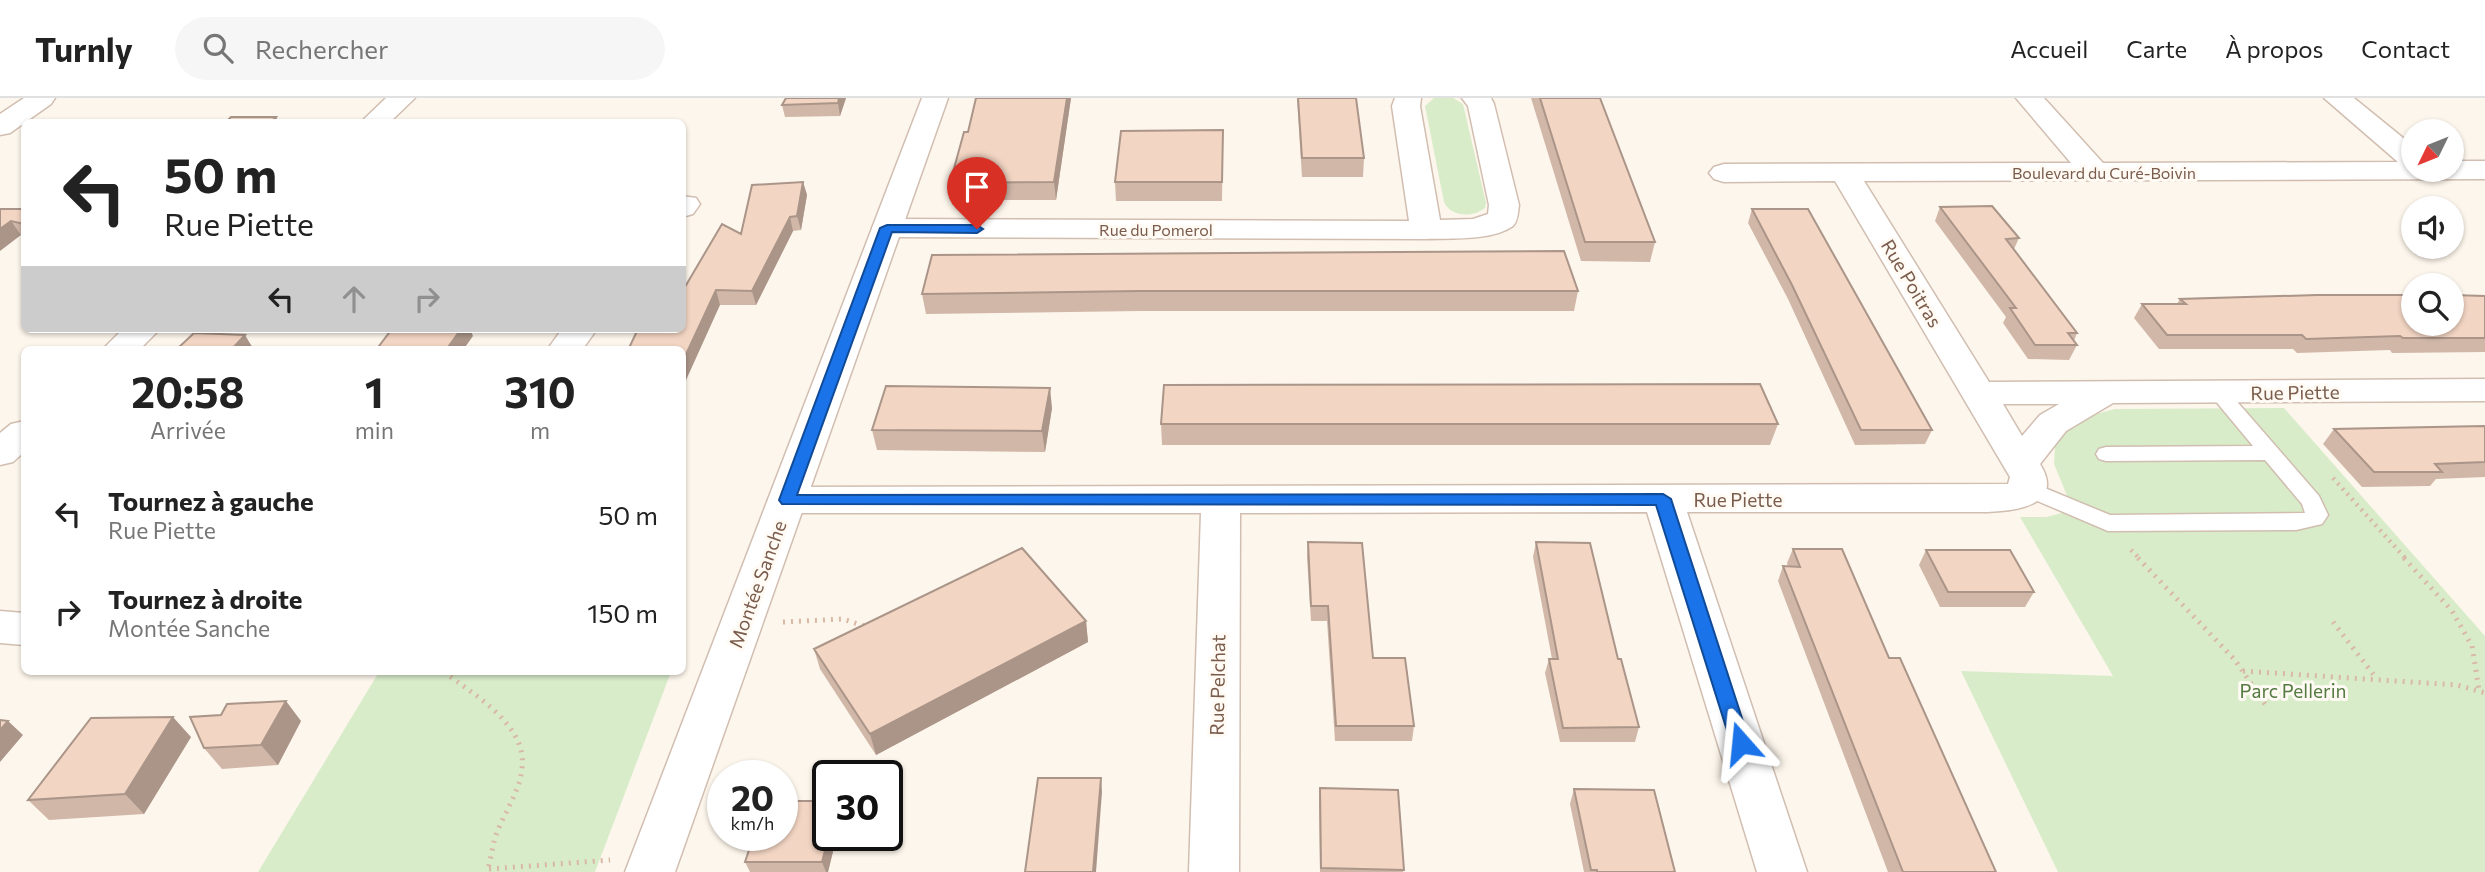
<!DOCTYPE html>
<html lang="fr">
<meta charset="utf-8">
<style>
body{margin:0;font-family:Commissioner,sans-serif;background:#f6f6f6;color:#222;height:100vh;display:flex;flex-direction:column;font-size:26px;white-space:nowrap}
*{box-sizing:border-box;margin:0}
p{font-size:23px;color:#767676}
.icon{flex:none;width:38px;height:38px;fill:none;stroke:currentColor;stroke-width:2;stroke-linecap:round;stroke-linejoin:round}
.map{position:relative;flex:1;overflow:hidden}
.side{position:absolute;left:21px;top:248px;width:665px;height:329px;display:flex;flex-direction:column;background:#fff;border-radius:10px;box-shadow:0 2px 5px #0004}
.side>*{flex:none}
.top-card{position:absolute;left:21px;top:21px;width:665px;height:214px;border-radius:10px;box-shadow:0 2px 5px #0004;background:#fff;color:#222;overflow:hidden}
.needle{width:46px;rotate:227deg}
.fabs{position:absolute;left:2401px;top:21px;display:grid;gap:14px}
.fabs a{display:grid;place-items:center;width:63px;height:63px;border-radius:50%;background:#fff;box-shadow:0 2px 5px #0004;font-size:35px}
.speed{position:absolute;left:707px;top:662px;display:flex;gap:14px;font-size:35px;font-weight:700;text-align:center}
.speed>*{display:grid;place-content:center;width:91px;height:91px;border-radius:50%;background:#fff;box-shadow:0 2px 5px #0004;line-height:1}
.speed small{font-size:18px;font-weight:400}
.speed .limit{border:4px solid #111;border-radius:10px;background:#fff;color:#111}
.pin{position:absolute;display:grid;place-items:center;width:60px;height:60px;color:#fff;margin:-72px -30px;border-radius:50% 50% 50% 0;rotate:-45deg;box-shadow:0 0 7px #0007}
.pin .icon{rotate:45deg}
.me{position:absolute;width:77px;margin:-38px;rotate:342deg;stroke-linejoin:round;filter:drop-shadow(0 0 5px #0008)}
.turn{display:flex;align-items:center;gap:24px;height:147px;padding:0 28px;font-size:32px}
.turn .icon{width:91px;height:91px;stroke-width:2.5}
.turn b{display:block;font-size:49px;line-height:60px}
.lanes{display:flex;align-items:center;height:66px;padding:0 28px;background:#0003;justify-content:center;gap:35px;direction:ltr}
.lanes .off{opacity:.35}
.eta{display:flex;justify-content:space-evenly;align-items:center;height:119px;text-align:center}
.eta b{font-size:42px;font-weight:700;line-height:49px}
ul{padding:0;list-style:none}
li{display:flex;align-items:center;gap:21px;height:98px;padding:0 28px}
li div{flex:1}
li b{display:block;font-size:26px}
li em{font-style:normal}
header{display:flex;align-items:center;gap:42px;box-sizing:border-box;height:98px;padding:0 35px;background:#fff;border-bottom:2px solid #e0e0e0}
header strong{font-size:33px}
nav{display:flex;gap:38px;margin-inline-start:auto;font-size:24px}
.search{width:490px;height:63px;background:#f6f6f6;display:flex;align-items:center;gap:18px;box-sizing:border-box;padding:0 24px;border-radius:38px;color:#767676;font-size:26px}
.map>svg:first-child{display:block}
</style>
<header>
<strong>Turnly</strong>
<div class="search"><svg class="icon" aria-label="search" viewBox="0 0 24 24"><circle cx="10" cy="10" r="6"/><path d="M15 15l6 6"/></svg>Rechercher</div>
<nav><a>Accueil</a><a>Carte</a><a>À propos</a><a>Contact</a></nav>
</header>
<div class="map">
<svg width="2485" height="774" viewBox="0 0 2485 774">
<rect width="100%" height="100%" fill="#fdf6ec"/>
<path fill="#d8ecc9" d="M1434,0H1453L1463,6L1486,105L1485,110C1472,120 1451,119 1444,104L1425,8Z
M2284,310L2485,538V774H2058L1961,573L2113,578L2020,419H2046L2066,414L2068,400L2054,366L2055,349L2060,337L2085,319L2115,311Z
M379,574H671L595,774H258Z"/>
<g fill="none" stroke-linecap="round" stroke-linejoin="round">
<g stroke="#d1beb0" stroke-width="3">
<path id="service" d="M2219,289L2226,291L2319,398L2328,417L2322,426L2296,432L2108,433L2021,396L2017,391L2021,386L2028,384L2035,386L2110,417L2305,415L2302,406L2265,362L2106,363L2099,361L2096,356L2099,351L2106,349L2253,348L2209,295L2212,291Z"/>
</g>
<g stroke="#d1beb0" stroke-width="3">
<path id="minor" d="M24,0H55L51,6L10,35L0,37V16Z
M386,0H415L390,24H361Z
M1395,0H1421L1420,8L1440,122L1473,121L1488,116L1489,107L1468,8L1462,0H1491L1494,6L1519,107C1518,114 1518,123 1513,128C1492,143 1450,140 1426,141L887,139L876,137L872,130L876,123L887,121L1409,123L1392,8Z
M2016,0H2044L2103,65L2398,64L2324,0H2354L2413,48V72H2452V63H2485V81L1864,83L1989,284L2485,281V303L2113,305L2066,333L2040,366C2065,406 2018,413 1987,414H1687L1807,774H1757L1647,414L1240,415L1239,774H1189L1201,415H787L773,412L768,402L773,392L787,389L2008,386L2010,379L1835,83L1724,84L1714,81L1709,75L1714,69L1724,66L2071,65ZM2003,306H2059L2040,317L2022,338Z
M682,98L696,100L700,106L693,116L682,119Z
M123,231H160L139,252H102Z
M562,231H597L582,252H547Z
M24,323V354L13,364L0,367V335L11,326Z
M0,513L24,515V547L0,545Z"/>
</g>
<g stroke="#d1beb0" stroke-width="3">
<path id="tertiary" d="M922,0H948L675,774H625Z"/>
</g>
<path stroke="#d9b8a5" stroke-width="4.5" stroke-dasharray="2 5" stroke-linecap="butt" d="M2333,380L2406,461
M2131,452L2140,461"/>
<path stroke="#d9b8a5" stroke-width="5" stroke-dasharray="2 6" stroke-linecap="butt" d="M2138,460L2235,562L2265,606
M2404,460L2452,513L2472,548L2479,592
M783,524L843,521L867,529
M2333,524L2377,581
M2243,573L2457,587L2485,595
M444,574C474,597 528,627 522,671C519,695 504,715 496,737C492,749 491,762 487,774
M489,771L610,762"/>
<use href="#service" fill="#fff" fill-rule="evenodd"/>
<use href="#minor" fill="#fff" fill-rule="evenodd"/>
<use href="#tertiary" fill="#fff" fill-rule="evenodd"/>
</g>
<path fill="#d1b7a8" d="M786,0H846L840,18L785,19L782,7Z
M976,0H1071L1056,102H953L950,85L968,34Z
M1297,0H1356L1364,60L1363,79H1302Z
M1531,0H1600L1655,144L1650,164L1581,163Z
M1223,32L1222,103H1116L1115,84Z
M803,84L807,97L801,132L793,133L756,207H720L682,231L741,136Z
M1940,109L2019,140L2014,151L2077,235L2074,243L2077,247L2069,262L2028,261L2003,225L2006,219L1935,123Z
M0,111H24V137H21Z
M1752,111L1932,332L1925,346L1855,347L1788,201L1748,125Z
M932,157L1578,193L1574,213H1141L926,216L922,196Z
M2485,198V254L2392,255L2390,252L2297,255L2293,251H2159L2134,220L2142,206H2177L2180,201Z
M1052,310L1045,354L877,352L872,332Z
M1161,326H1778L1770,347H1162Z
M2485,329V379L2436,381L2430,388L2362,389L2323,346L2334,331Z
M1308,444L1373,560L1414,628L1412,643H1335L1327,523H1311L1307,459Z
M1536,444L1618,561L1639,629L1635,644H1560L1545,575L1549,561H1552L1533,459Z
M1793,451L1889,560L1996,774H1888L1778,483L1783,468L1788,469L1787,465Z
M1926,452L2034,494L2025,509H1940L1919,467Z
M1086,523L1088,544L876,657L820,571L814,551Z
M301,623L278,667L222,671L204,650Z
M191,639L144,716L49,722L28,702Z
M1320,690L1404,772L1403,774H1320L1319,704Z
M1574,691L1675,774H1584L1570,706Z
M828,737H837L828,774H750L745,764Z"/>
<path fill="#aa9588" d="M839,0H846L840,18L838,5Z
M1067,0H1071L1056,102L1054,84Z
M276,19L279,24H271Z
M803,84L807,97L801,132L797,118Z
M790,119L793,133L756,207L752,193Z
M11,123L21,137L0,153V131Z
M716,192L720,207L682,291V265Z
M461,231H470L473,238L463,252H446Z
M245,237L254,252H231Z
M1050,290L1052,310L1045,354L1042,333Z
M1086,523L1088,544L876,657L870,636Z
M286,603L301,623L278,667L261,647Z
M173,619L191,639L144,716L125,696Z
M8,623L23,637L0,664V632Z
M1101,680L1102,694L1096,774H1093Z
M829,737H837L828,774H826L822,764Z"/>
<path fill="#f3d5c3" stroke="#aa9588" stroke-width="2" d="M786,0H839L838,5L782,7Z
M976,0H1067L1054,84L950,85L964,34H968Z
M1298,0H1356L1364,60H1302Z
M1540,0H1600L1655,144H1585Z
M231,19H276L271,24H226Z
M1223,32L1222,84H1115L1121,33Z
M803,84L797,118L790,119L752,193L716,192L682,265V252H628L638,231H682V194L722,126L741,136L752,87Z
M1992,108L2019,140L2006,141L2077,235H2068L2077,247H2035L2010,210H2016L1940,109Z
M0,111H24V126L11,123L0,131Z
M1752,111H1808L1932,332H1861L1792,187Z
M1564,153L1578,193H1139L922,196L932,157Z
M2317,197H2413V226H2452V197L2485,198V240H2403L2400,238L2306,241L2302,237H2167L2142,206H2186L2180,201Z
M392,231H461L446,252H376Z
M194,235L245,237L231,252H176Z
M1760,286L1778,326H1161L1164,287Z
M886,288L1050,290L1042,333L872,332Z
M2484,328L2485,329V364L2435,366L2442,374H2374L2334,331Z
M1308,444L1362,445L1373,560H1405L1414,628H1336L1328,508H1311Z
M1536,444L1590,445L1618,561H1621L1639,629L1563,630L1549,561H1558Z
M1022,450L1086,523L870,636L814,551Z
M1793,451H1842L1889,560H1900L1996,774H1903L1783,468L1800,469Z
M1926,452H2010L2034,494H1948Z
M286,603L261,647L204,650L190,619L221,617L227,606Z
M173,619L125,696L28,702L91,620Z
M0,622L8,623L0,632Z
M1038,680H1101L1093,774H1025Z
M1320,690L1398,692L1404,772L1321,770Z
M1574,691L1654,692L1675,774H1597V772H1591Z
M782,703H828L829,737L822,764H745L754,737H782Z"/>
<path fill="#1a73e8" stroke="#114b97" stroke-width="2" d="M887,127H977L983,131L977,135L892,134L797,397L1663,396L1671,401L1750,645L1747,651L1741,653L1734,651L1731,645L1656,407L782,406L779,402L880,130Z"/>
<g text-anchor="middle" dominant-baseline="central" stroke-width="6" stroke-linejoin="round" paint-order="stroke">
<g font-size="16" fill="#7a5c4d" stroke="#fffaf3">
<text x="2104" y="74">Boulevard du Curé-Boivin</text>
<text x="1156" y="131">Rue du Pomerol</text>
</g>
<g font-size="19" fill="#7a5c4d" stroke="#fffaf3">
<text transform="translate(1912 185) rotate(59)">Rue Poitras</text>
<text transform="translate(2295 294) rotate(-1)">Rue Piette</text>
<text x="1738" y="401">Rue Piette</text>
<text transform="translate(757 486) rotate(-70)">Montée Sanche</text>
<text transform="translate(1217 587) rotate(-89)">Rue Pelchat</text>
</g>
<g font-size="19" fill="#537a41" stroke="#fffaf3">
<text x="2293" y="592">Parc Pellerin</text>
</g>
</g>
</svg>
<div class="fabs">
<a><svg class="needle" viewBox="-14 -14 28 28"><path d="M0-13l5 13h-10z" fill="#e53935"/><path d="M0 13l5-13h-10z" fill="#767676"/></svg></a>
<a><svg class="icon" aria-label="sound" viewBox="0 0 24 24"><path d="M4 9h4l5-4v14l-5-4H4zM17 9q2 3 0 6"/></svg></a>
<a><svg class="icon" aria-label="search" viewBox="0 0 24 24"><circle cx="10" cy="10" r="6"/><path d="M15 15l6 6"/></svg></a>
</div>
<div class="speed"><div>20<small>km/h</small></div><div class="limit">30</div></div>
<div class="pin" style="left:977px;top:131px;background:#d93025"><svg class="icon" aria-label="arrive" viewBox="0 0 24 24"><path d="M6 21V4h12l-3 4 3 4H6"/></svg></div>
<svg class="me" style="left:1741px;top:645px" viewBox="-20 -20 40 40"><path d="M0-17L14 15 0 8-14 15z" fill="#1a73e8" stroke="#fff" stroke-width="4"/></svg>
<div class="top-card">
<div class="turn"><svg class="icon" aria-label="left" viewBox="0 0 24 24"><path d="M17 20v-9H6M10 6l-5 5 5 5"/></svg><div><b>50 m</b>Rue Piette</div></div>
<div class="lanes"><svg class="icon" aria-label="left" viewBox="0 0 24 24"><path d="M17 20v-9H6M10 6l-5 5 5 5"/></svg><svg class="icon off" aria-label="ahead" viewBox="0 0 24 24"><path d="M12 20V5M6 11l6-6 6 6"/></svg><svg class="icon off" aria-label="right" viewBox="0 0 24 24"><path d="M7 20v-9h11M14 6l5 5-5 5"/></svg></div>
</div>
<section class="side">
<div class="eta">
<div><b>20:58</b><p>Arrivée</p></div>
<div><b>1</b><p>min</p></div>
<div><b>310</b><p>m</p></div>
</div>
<ul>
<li><svg class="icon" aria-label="left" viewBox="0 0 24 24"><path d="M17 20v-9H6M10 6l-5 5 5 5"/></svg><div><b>Tournez à gauche</b><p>Rue Piette</p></div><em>50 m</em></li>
<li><svg class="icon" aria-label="right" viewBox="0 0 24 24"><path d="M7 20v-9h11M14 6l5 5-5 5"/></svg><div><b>Tournez à droite</b><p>Montée Sanche</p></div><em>150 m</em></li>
</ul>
</section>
</div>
